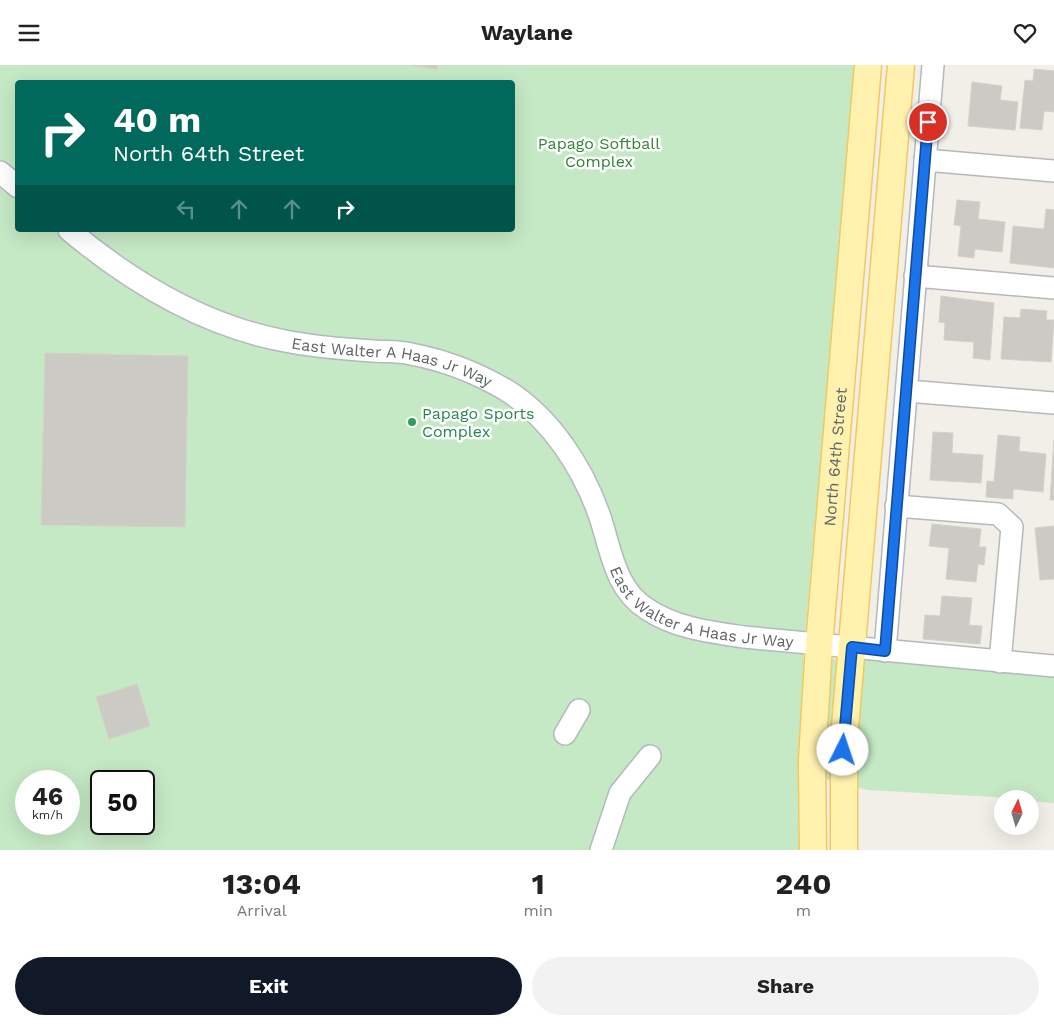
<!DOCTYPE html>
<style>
body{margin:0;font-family:"Work Sans",sans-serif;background:#f2f2f2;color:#222;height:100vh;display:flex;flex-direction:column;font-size:19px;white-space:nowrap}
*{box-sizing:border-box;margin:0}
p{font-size:16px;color:#767676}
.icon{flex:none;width:28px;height:28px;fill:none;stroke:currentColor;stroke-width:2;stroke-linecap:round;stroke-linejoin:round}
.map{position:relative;height:785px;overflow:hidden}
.panel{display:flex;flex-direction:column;background:#fff;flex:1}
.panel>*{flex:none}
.hud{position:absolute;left:15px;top:15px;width:500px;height:152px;border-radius:5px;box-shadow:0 5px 20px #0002;background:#00695c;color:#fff;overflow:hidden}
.needle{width:32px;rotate:5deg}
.controls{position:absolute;left:994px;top:725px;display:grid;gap:10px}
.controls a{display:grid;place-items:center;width:45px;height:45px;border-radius:50%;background:#fff;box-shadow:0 5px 20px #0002;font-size:25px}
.speed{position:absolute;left:15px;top:705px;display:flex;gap:10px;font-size:25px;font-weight:700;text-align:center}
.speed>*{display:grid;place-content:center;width:65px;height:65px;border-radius:50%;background:#fff;box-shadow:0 5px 20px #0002;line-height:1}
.speed small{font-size:12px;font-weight:400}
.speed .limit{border:2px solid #111;border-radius:8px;background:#fff;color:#111}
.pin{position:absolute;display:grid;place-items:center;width:42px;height:42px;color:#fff;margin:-21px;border:2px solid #fff;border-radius:50%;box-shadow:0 1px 5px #0007}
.me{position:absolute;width:55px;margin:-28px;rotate:4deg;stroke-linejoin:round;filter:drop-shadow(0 0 4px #0008)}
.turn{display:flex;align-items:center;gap:18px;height:105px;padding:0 15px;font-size:22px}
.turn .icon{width:65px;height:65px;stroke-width:2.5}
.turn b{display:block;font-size:35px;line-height:42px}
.lanes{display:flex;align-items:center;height:48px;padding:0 15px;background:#0003;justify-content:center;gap:25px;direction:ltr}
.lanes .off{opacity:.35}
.eta{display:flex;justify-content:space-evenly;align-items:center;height:85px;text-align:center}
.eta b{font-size:30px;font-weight:700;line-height:35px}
.cta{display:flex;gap:10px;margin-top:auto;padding:10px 15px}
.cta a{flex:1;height:58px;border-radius:30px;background:#111827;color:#fff;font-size:20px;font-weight:700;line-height:58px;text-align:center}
.cta a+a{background:#f2f2f2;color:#222}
header{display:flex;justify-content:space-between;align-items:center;height:65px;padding:0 15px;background:#fff;font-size:22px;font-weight:700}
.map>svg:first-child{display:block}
</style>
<header><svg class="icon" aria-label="menu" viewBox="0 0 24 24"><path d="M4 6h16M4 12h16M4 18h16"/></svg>Waylane<svg class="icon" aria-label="heart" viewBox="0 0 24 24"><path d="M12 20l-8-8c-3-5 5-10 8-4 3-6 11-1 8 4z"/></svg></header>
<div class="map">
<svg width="1054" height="785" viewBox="0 0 1054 785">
<rect width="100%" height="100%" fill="#f1efe8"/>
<path fill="#c5e8c5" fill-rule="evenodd" d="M0,0H856L803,593L889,596L1054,609V738L1030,736V734L868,725L798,707L799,785H0ZM18,18H512V165H18ZM26,716H69V759H26ZM101,716H144V759H101Z"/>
<path fill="#cccac5" stroke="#d6d1c6" d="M410,0H437V4Z
M1034,4L1054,6V47L1044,46L1042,65L1020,63L1025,15L1033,16Z
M972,17L1002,21L1000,35L1018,37L1015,65L968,61Z
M957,135L980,137L978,154L1005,157L1002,187L975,184L974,193L958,191L961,161L954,160Z
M1046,144L1054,145V203L1010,198L1013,161L1044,164Z
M941,231L994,238L990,295L973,293L974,277L944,275L945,258L939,257Z
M1021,244L1047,246L1046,255H1054L1051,297L1001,294L1004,252L1020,253Z
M45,288L188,291L185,462L41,460Z
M933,367L953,368L952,388L983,390L981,418L930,415Z
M998,370L1020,372L1019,386L1046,389L1043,427L1013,424V434L986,432L987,416L994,417Z
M1054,375V435H1050Z
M932,459L981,464L979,482H986L984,500L978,499L976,517L946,514L949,483L929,481Z
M1054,461V514L1040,515L1035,463Z
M942,531L972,533L969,560L982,561L980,579L923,574L925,550L940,551Z
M137,619L150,661L109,674L96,632Z"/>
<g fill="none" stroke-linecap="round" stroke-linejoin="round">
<g stroke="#b5b8bc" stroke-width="24">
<g id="minor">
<path d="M925,95L1054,106"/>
<path d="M0,107L18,122"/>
<path id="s1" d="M69,165C131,217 204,261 285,276C314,282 343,284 373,286C386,287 399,286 411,289C443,295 477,308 506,325C551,353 583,403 600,452C611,485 615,524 647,544C675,563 710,567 744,572L1054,601"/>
<path d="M915,211L1054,223"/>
<path d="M907,326L1054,338"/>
<path d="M896,441L998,449L1012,462L1000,597"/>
<path d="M885,586L933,0"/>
<path d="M565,669L579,645"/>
<path d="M601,785L620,728L650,691"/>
</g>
</g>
<g stroke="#f2c960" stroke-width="29">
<g id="major">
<path id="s2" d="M813,785L812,695L819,580L868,0"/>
<path d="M844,785V674L901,0"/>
</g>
</g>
<use href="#minor" stroke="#fff" stroke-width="21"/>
<use href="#major" stroke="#fff2af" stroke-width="26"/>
</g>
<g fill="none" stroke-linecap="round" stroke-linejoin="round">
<g stroke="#114b97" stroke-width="12">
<path id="route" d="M843,685L852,582L885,586L928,57"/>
</g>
<use href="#route" stroke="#1a73e8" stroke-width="9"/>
</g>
<circle fill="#2e9e5b" stroke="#fff" stroke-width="2" cx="412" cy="357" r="5"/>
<g text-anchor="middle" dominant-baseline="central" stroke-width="5" stroke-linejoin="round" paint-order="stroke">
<g font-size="16" fill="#348238" stroke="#fff">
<text x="599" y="78">Papago Softball<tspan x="599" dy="18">Complex</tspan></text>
</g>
<g font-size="16" fill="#5f6368" stroke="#fff">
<text stroke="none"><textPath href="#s1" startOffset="355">East Walter A Haas Jr Way</textPath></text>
<text stroke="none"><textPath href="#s2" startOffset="394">North 64th Street</textPath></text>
<text stroke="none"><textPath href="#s1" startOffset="790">East Walter A Haas Jr Way</textPath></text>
</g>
<g font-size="16" fill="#27864d" stroke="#fff" text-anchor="start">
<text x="422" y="348">Papago Sports<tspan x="422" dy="18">Complex</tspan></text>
</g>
</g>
</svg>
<div class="controls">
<a><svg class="needle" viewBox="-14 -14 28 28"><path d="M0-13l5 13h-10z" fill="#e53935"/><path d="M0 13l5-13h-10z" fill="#767676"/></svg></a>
</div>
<div class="speed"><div>46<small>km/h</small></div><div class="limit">50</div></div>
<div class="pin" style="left:928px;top:57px;background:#d93025"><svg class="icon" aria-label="arrive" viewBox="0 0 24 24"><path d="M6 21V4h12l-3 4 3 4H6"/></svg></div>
<svg class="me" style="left:843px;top:685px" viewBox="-20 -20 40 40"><circle r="19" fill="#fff"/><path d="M0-13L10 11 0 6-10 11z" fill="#1a73e8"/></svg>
<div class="hud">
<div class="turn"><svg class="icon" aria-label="right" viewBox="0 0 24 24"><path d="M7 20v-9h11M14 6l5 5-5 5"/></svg><div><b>40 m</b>North 64th Street</div></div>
<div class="lanes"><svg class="icon off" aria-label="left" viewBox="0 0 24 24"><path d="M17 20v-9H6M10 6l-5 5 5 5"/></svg><svg class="icon off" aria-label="ahead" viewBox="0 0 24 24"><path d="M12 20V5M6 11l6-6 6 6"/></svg><svg class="icon off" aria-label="ahead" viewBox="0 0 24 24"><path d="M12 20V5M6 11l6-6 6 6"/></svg><svg class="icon" aria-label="right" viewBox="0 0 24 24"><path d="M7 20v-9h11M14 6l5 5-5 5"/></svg></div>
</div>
</div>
<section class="panel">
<div class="eta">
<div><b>13:04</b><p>Arrival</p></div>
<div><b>1</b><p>min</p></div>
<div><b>240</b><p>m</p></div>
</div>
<div class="cta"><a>Exit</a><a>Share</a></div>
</section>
